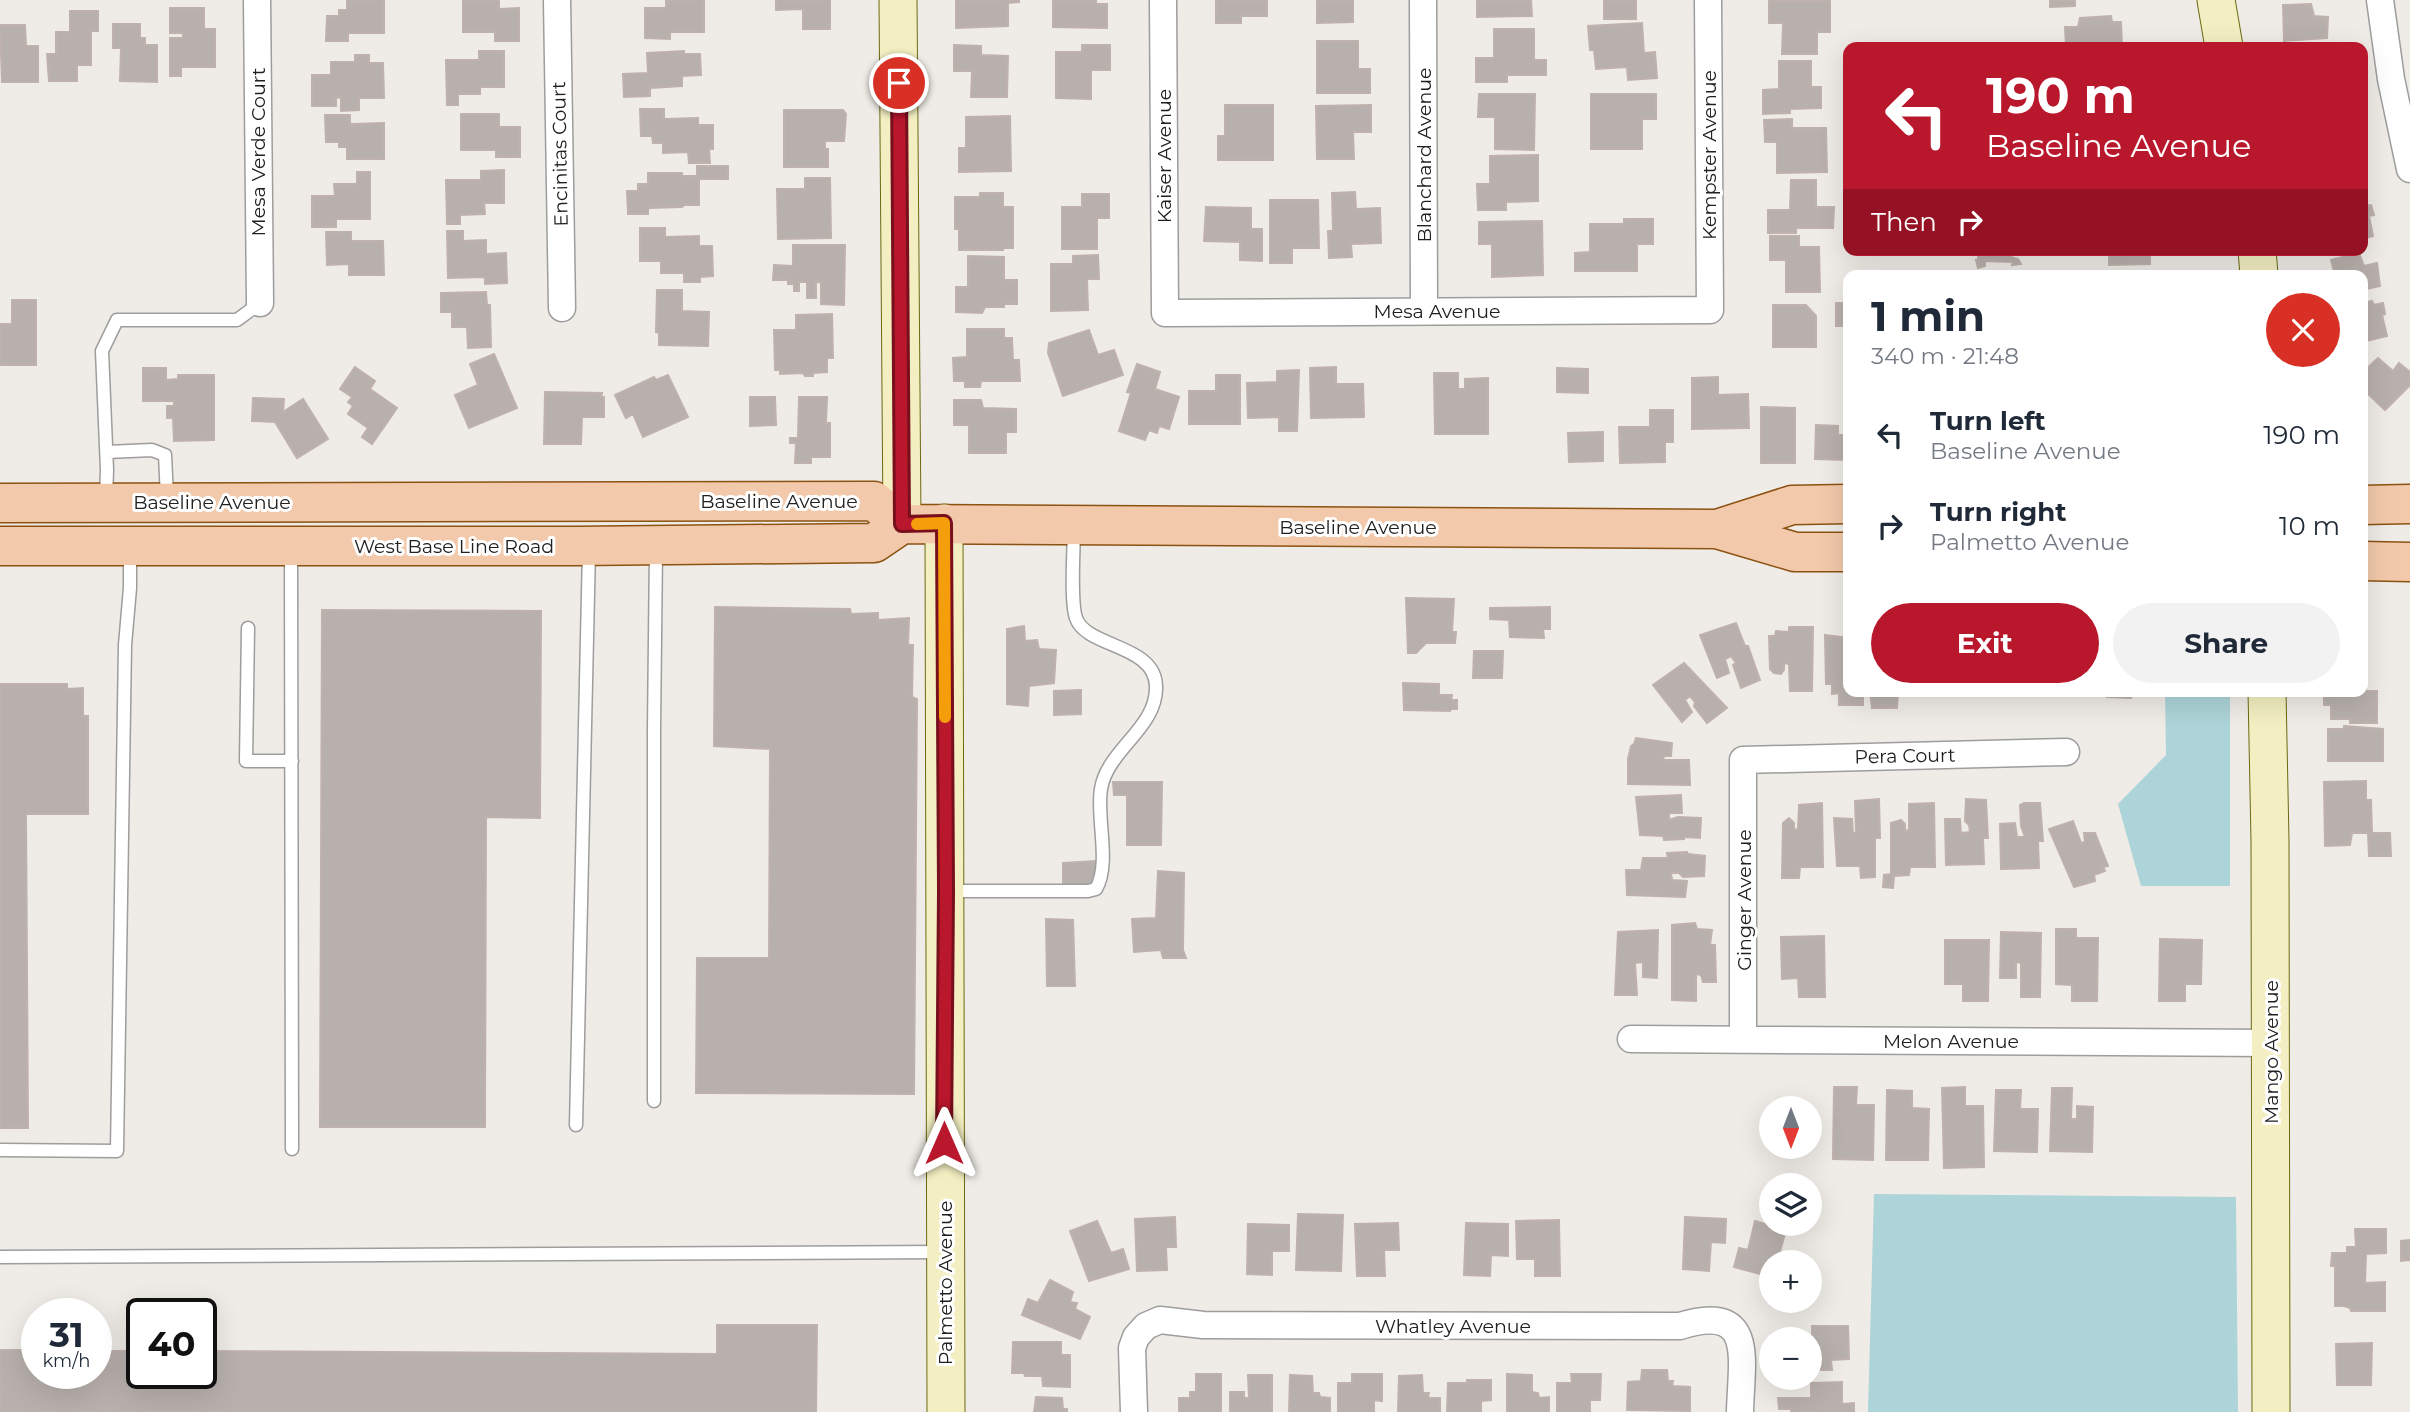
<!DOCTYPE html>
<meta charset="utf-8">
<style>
body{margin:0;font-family:Montserrat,sans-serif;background:#f2f2f3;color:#1f2937;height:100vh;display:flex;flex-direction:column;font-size:26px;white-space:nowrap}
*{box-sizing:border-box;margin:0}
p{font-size:23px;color:#747a83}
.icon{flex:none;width:38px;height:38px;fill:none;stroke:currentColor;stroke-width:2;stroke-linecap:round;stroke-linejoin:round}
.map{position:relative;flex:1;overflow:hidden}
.side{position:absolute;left:1843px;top:270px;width:525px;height:427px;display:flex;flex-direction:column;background:#fff;border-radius:14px;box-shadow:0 7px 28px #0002}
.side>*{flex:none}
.banner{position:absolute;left:1843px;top:42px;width:525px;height:214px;border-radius:14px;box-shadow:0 7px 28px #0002;background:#b9172c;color:#fff;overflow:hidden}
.needle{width:46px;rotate:180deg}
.buttons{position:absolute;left:1759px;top:1096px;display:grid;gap:14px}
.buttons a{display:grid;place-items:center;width:63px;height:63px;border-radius:50%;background:#fff;box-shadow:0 7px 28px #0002;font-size:35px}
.speed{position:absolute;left:21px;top:1298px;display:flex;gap:14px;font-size:35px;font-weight:700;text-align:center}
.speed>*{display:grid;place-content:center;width:91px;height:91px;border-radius:50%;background:#fff;box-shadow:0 7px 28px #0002;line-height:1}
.speed small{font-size:18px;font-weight:400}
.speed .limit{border:4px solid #111;border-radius:10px;background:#fff;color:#111}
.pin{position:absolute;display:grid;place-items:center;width:60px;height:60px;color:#fff;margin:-30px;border:4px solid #fff;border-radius:50%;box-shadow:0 2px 7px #0007}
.me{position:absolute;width:77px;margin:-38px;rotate:0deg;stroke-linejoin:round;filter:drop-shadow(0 0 5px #0008)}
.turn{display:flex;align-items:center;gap:24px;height:147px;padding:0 28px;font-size:32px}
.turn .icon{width:91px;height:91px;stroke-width:2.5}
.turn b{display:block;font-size:49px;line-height:60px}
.then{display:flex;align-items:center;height:66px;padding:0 28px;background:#0003;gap:14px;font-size:26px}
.round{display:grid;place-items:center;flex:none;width:74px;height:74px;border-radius:37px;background:#f2f2f3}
.overview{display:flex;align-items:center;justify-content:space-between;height:119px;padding:0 28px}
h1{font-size:42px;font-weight:700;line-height:52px}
.cta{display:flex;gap:14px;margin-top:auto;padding:14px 28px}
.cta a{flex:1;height:80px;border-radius:42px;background:#b9172c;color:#fff;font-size:28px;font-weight:700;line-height:80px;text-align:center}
.cta a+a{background:#f2f2f3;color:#1f2937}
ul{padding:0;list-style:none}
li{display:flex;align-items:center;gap:21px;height:91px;padding:0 28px}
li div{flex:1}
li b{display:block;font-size:26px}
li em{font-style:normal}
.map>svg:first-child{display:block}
</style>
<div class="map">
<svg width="2410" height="1412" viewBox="0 0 2410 1412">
<rect width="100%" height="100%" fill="#efece7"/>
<path fill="#add4d8" d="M2165,691H2230V886H2141L2118,804L2166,755Z
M1874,1194L2236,1197L2238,1412H1868Z"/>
<path fill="#b8b0ad" stroke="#bfb1ab" stroke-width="2" d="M347,0H384V33H348V41H326L327,16H339V10H347Z
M463,0H499V9L519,8V41H495V32H463Z
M666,0H704V32H670V39L645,38V8H666Z
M776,0H830V29H803V9L776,10Z
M956,0H1019V2L1008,3V26L956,28Z
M1053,0H1096V4H1107V28L1053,27Z
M1216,0H1267V16H1241V23H1216Z
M1317,0H1353V22L1317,23Z
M1477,0H1531L1532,16L1477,17Z
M1604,0H1636V19H1604Z
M2050,0H2075V6L2050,7Z
M1769,1H1830V32H1817V54H1782L1783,23H1769Z
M2311,4L2314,16L2328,17L2327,38L2284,41L2283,5Z
M170,8H204V29H215V67H181V76H170V38H183V33H170Z
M70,11H98V31H91V65H77V81H49L47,54H56V32H70Z
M2111,16L2112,22H2121L2122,46L2066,47L2065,27H2078L2080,18Z
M1642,23L1644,53L1655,52L1657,78L1628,80L1627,67L1596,69L1594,50H1590L1588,26Z
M113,24H140V38H145V45H157V82L120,81L121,48H113Z
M0,25H25L26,46H38V82H2Z
M1494,29H1534V60H1546V75H1507V82H1476V58H1494Z
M1317,41H1358V69H1370V93H1317Z
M954,45L981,46V55L1008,56L1007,97H971L972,71H954Z
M1082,45H1110V70H1091V99L1056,98V52H1082Z
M479,51H504V87H480V94H458V105H447L446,60H479Z
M684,51V54H700L701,75L682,76V86L650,88V96L624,97L623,74L648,73L647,53Z
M355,55H369V63H383L384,98H359V110L341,111V97L336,98V106H312V75H331V62H355Z
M1779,61H1811V87H1821V108L1790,109V113L1763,114V90L1779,89Z
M1479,94H1535L1534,150L1495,149V117H1478Z
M1591,94H1656V119H1642V149H1591Z
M1225,105H1273V160H1218V136H1225Z
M1371,105V132H1353L1354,159H1317L1316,106Z
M640,109H664V119L698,118V125H713V149H709L710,163H689L688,152L663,153V143H653L652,136H641Z
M784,110H843L846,114L844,141H825V149H828V167H784Z
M461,114H499V127H520V157H496V150H461Z
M325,115H350V124L384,123V159H347V147H339V142H326Z
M1010,116L1011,171L959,172V148H966V117Z
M1792,119V128H1826L1827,172L1777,173V142H1765L1764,120Z
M1538,155V201L1506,202V210H1478L1477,184H1490V156Z
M697,166H728V179H699V205H684L682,207L648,208V214H628L627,191H638V184H648V173H682V176H697Z
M504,170V203H484L485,214L460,215V224H447L446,180H481V171Z
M357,172H370V219H336V227H312V196H335L334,184H357Z
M805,178H830L831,238L778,239L777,189H805Z
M1791,180H1816V207H1834L1833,228H1796V233H1768V210H1790Z
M1355,192L1356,209L1380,208L1381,243L1351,244L1352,257L1329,258L1328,231H1333L1332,193Z
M980,193H1003V207H1013V248H1003V250H959V229H955V197H980Z
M1082,194H1109V218H1097V249H1062V207H1082Z
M1270,200H1318L1319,248H1292V263H1270Z
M2371,205L2374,215L2369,216L2373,236L2362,239V206Z
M1206,207L1251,208V229H1262V261L1240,260V242L1204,241Z
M1624,219H1653V244H1637V271H1575V253L1590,252V224H1624Z
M1542,221L1543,275L1492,277V244H1479V222Z
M640,228H665V237L699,236V246H712L713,276L700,277V282H684V273H661V261H640Z
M447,231H463V241L486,240V254L506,253L507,283L485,284V277L448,278Z
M326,232H351V241H383L384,275H349V264L327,265Z
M1770,236H1799V247H1819L1820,292H1786V260H1770Z
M793,245H845L844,305L821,304V283L816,281V298H807V282H799V291H794V284H788V280H773L774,265L793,266Z
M1978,250H2022V252L2013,253L2011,257L2018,259L2021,264L2012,265L2013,262L1985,261V266L1978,268L1976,260H1978Z
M2109,250H2150V264L2109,265Z
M2359,253L2364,266L2377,263L2380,286L2362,290V275H2335L2331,260Z
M1098,255L1099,279H1087L1088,310L1051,311V264H1073V256Z
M968,256L1004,257V280H1017V304H1004V307H985L982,313L956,312V287H968Z
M657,290H682V311L709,312L708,346L659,345V333L656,332Z
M486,292L487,305H490L491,347L468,348L467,327H452V312H441V293Z
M12,300H36V365H0V324H12Z
M2372,301L2374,305L2383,303L2385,314L2382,315L2387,336L2362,342V303Z
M1836,303H1848V326H1836Z
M1773,305H1806L1816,316V347H1773Z
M832,314L833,358H827V372L813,373V376H805L803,373L780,374V370H775L774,330H796V315Z
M967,329H1004V338H1012L1013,360H1019L1020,381H981L980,387H965V381H954L953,358L967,357Z
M1089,330L1098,355L1114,350L1123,375L1063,396L1048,353L1049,343Z
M494,354L517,408L469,428L455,395L478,385L470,364Z
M2378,358L2393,371L2399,363L2410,372V385L2385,410L2362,388V373Z
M1137,364L1160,372L1155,389L1179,397L1169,429L1159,426L1157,433L1149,430L1145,440L1119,431L1131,393L1127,392Z
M355,367L375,381L370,389L397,408L372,444L362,437L368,428L348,414L353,406L348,402L352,397L340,389Z
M1336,367V384H1363L1364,417L1311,418L1310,368Z
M143,368H166V380L178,379V375H214V440L174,441L173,418H167V406H174V401H143Z
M1557,368L1588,369V393L1557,392Z
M1299,370L1297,431H1279V417L1248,418L1247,383L1277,382V371Z
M1434,373H1458V389H1465V379L1488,378V434H1435Z
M668,375L688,417L643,437L633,414L626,418L615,395L654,377L656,380Z
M1216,375H1240V424H1189V391H1216Z
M1718,377V395L1748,394L1749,428L1692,429V378Z
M545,392L602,393L601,397H604V417H582L581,444H544Z
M750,397H775L776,425L750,426Z
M799,397H827L826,423H830V457H811V463H795L796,443H790V438H798Z
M253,398L284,399L283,412L303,399L328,439L297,458L275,422L252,421Z
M954,400H981L983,408L1016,409V432H1006V453H969V425H954Z
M1761,407L1795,408V463H1761Z
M1650,410H1673V442H1665V462L1620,463L1619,427H1650Z
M1816,425L1838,426V435H1847V460L1815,459Z
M1603,432V461L1569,462L1568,433Z
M1406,598L1454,599L1452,632H1456L1455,643H1426L1416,653H1408Z
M715,607L850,609L851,614L878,613V620L909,618L908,645H913L912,697L917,699L914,1094L696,1093L697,958H769L770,749L714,746Z
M1550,607V629H1543L1544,638L1510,637L1509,620L1490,619V608Z
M322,610L541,611L540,818L486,817L485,1127H320Z
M1736,623L1745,646H1748L1760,680L1741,688L1733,665L1736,663L1731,656L1725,659L1729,673L1717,678L1700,635Z
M1024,626L1025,641L1037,640L1039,649L1056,650L1054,683L1029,686L1028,706L1007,704V629Z
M1789,627H1813L1812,691H1790L1789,664L1784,663V670L1781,674L1774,673L1770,669L1769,636H1775L1776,631L1789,632Z
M1825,635L1848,638V691H1863V705H1839V693L1832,694V684H1826Z
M1474,651H1503L1502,678H1473Z
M1684,663L1727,708L1707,723L1694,706L1695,702L1690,696L1685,700L1692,712L1682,722L1653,685Z
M2362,679H2366V691H2377V723H2350V719H2331V705H2324V691H2362Z
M1403,683L1439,684V695H1452L1451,700H1457V709H1451L1450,711L1404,710Z
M0,684H67V689L83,688V716H88V814H26L28,1128H0Z
M1081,690V714L1054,715V691Z
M1870,691H1898L1897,708H1872Z
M2108,691H2131V698L2107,697Z
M2344,726L2383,729V761H2328V729H2344Z
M1636,738L1672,743L1671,756H1664L1663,760H1689L1690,785L1628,784V759L1631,746L1634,744Z
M2366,781V800H2371L2372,833H2390L2391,856H2369L2368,833H2352L2350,845L2325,846L2324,782Z
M1113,782H1162L1161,845H1127V795H1114Z
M1681,795L1682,813H1669V820L1678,817L1701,818L1700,838L1684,837V839L1664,840L1663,836L1640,835L1636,797Z
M1879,799L1880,838H1875V877L1861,878L1860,866H1837L1834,818L1852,819L1853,833H1856L1855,801Z
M1966,799L1986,800L1988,838H1983L1984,864L1946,865L1945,819H1960L1961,833L1970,832L1969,825L1965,821Z
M1822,803L1823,867H1800L1799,878H1782L1783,823L1789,818L1794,823V830L1798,829L1799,805Z
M1934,803L1935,867H1910L1909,875L1894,876L1893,888L1883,887L1884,875L1891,874V823L1901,820L1905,824V831L1909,830V804Z
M2024,803H2040L2043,841H2038L2039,868L2001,869L2000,824L2015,823L2017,837H2025L2021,826L2020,805Z
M2073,821L2081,843L2085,842L2084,833H2095L2108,866L2103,867L2105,871L2094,875L2095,881L2074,887L2049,829Z
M1687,852L1688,854L1705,856L1704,876L1683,877L1679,873H1671L1672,880L1687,881L1685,897L1627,895L1626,870H1641L1643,858H1668L1667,853Z
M1096,861V889L1063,886V863Z
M1158,871L1184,873L1183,950L1186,958H1163L1161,950L1134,952L1132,919L1156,918Z
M1046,919L1073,920L1075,986H1047Z
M1695,923L1697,929L1712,930L1710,945H1715L1716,982H1703L1701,975L1696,974V1001L1672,1000V925Z
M2056,929H2076V938H2098L2097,1001H2072V985L2056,984Z
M1658,930L1657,978L1643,977V962L1635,963L1637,995H1615L1618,932Z
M2001,932L2041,933L2040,997H2021V963L2016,962V978H2000Z
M1824,936L1825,997H1799L1798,978L1782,979L1781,937Z
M2160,939L2202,940L2201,984H2185V1001H2159Z
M1945,940H1989L1988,1001H1963V984H1945Z
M1834,1087H1857L1856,1105H1874L1873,1160L1833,1159Z
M1965,1087V1106H1983L1984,1167L1944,1168L1942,1088Z
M2052,1088H2072L2071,1119H2077V1106L2093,1107L2092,1152L2050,1151Z
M1887,1090L1912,1091V1108L1929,1109L1928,1160H1886Z
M1996,1090H2021L2020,1109H2038L2037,1152L1994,1151Z
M1298,1214L1343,1215L1341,1271L1296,1270Z
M1175,1217L1176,1247H1166L1167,1270L1137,1271L1135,1219Z
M1685,1217L1726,1219L1725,1243L1711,1242L1709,1271L1683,1269Z
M1559,1220L1560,1276H1535V1259H1517L1516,1221Z
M1097,1221L1111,1253L1123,1249L1129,1269L1089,1281L1070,1231Z
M1755,1221L1786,1230L1777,1262H1771V1277L1734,1267L1739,1248L1748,1250Z
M1398,1223L1399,1250H1384L1385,1276H1357L1355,1224Z
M1466,1223L1508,1224V1256L1491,1255L1490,1276L1464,1275Z
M1248,1224L1289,1225V1251H1272V1275L1247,1274Z
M2355,1229H2386V1253L2366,1254L2365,1283L2385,1282V1311H2351L2350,1308L2344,1306H2335V1266H2331L2332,1253H2347V1247H2356Z
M2410,1240V1260L2401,1261V1241Z
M1050,1280L1073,1292L1070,1302L1077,1303L1075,1309L1090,1317L1080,1339L1022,1315L1028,1299L1038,1303Z
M717,1325H817L816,1412H0V1350H37V1374H96V1351H142V1374H201V1351L717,1354Z
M1812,1326H1848L1849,1359L1831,1360L1832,1370H1810V1339L1803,1338H1812Z
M1013,1342H1061V1355H1070V1387L1043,1386L1042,1376H1025L1024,1373H1012Z
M2372,1343L2371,1385H2337L2336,1344Z
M1642,1370H1667L1668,1381H1673L1672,1386L1690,1387V1411L1627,1410L1628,1382L1641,1381Z
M1196,1374H1221V1412H1179V1398H1190V1392H1196Z
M1352,1374H1382V1401L1374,1400V1412H1338V1383H1352Z
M1507,1374L1532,1375V1392L1538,1393L1539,1398L1549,1397V1412H1507Z
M1571,1374H1601L1600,1400H1590V1412H1557V1383H1572Z
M1248,1375H1272V1412H1230V1392H1244V1398H1249Z
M1290,1375L1312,1376L1313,1393H1319L1320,1397L1330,1398V1412H1289Z
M1422,1375L1423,1393H1429L1428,1398H1440V1412H1398L1399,1376Z
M1467,1380H1491V1400L1481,1401V1412H1447L1448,1383H1467Z
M1842,1382V1404L1854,1403V1412H1791V1409H1779L1778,1398H1811V1383Z
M1036,1397L1062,1398L1063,1409H1067V1412H1034Z"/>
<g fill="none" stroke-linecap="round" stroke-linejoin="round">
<g stroke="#9d9d9d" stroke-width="15">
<path id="lane" d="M107,452L152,450L165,455L167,497
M106,498L107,470L102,351L117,320H237L260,303
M291,550L292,1149
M248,628L246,761H292
M946,891H1088L1096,889C1111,863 1096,818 1101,789C1107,750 1157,728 1156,687C1156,644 1086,648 1076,618C1070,601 1074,548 1074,527
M654,1101V729L656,548
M576,1125L589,549
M0,1150L117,1151L125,645L130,588V551
M0,1257L941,1252"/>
</g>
<g stroke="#9d9d9d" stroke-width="29">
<path id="street" d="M257,0L260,303
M557,0L562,308
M1163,0L1165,313L1710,310L1708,0
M1423,0L1424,311
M2380,0L2391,79L2410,169
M1631,1039L2271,1043
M1743,1039V760L2066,752
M1134,1412L1132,1348L1136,1337L1146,1326L1160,1320L1203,1325L1680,1326C1757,1302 1741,1360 1740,1412"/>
</g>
<g stroke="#6c6a11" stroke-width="39">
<path id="secondary" d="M898,0L902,524
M2216,0L2224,47
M2257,250L2259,275
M944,523L946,1412
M2267,691L2270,841L2271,1412"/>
</g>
<g stroke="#8b5211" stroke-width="41">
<path id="primary" d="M0,503L874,501L902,524L1717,529L1795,552H1848
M2362,505L2410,504
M1717,529L1792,505L1848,504
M0,546H576L874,543L902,524
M2362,561L2410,562"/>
</g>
<use href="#lane" stroke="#fff" stroke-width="12"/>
<use href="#street" stroke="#fff" stroke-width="26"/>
<use href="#secondary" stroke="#f3efc2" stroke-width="37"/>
<use href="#primary" stroke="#f2c9aa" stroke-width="38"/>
</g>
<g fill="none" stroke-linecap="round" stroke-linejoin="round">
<g stroke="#780f1d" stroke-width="18">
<path id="route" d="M899,83L902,524L944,523L946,891L944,1143"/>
</g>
<use href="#route" stroke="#b9172c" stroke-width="12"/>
<path stroke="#f59e0b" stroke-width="12" d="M917,524L944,523L945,717"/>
</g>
<g text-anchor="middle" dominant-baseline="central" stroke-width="6" stroke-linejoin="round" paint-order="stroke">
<g font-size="19" fill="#202020" stroke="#fff">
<text transform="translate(258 152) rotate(-90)">Mesa Verde Court</text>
<text transform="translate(560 154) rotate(-91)">Encinitas Court</text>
<text transform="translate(1424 155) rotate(-90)">Blanchard Avenue</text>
<text transform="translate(1709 155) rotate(-90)">Kempster Avenue</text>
<text transform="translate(1164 156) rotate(-90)">Kaiser Avenue</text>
<text x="1437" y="311">Mesa Avenue</text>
<text x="779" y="501">Baseline Avenue</text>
<text x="212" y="502">Baseline Avenue</text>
<text x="1358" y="527">Baseline Avenue</text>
<text x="454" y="546">West Base Line Road</text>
<text transform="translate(1905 756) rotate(-1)">Pera Court</text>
<text transform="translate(1744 900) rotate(-90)">Ginger Avenue</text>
<text x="1951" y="1041">Melon Avenue</text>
<text transform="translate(2271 1052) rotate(-90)">Mango Avenue</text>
<text transform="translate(945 1283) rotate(-90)">Palmetto Avenue</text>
<text x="1453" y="1326">Whatley Avenue</text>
</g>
</g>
</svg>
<div class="buttons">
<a><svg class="needle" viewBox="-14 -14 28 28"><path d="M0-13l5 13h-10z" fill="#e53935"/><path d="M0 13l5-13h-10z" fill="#747a83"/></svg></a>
<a><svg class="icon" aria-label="layers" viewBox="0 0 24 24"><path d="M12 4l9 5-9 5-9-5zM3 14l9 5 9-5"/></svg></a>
<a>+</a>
<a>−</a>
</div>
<div class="speed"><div>31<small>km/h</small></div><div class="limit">40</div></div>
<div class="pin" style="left:899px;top:83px;background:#d93025"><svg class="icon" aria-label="arrive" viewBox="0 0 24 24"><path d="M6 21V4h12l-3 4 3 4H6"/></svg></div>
<svg class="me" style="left:944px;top:1143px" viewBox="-20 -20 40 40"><path d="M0-17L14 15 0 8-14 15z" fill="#b9172c" stroke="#fff" stroke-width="4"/></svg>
<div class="banner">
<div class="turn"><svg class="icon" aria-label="left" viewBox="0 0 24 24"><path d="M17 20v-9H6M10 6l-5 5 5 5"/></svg><div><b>190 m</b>Baseline Avenue</div></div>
<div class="then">Then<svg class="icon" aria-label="right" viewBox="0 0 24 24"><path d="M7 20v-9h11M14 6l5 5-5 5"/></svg></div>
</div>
<section class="side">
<div class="overview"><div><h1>1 min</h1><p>340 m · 21:48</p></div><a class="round" style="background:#d93025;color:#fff"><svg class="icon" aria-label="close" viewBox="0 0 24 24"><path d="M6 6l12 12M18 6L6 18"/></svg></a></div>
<ul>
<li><svg class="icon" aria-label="left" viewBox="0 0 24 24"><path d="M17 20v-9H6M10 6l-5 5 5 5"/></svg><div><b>Turn left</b><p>Baseline Avenue</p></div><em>190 m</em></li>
<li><svg class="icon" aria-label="right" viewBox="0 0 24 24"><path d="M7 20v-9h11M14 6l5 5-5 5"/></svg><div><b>Turn right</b><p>Palmetto Avenue</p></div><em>10 m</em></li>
</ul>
<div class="cta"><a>Exit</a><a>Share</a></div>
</section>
</div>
